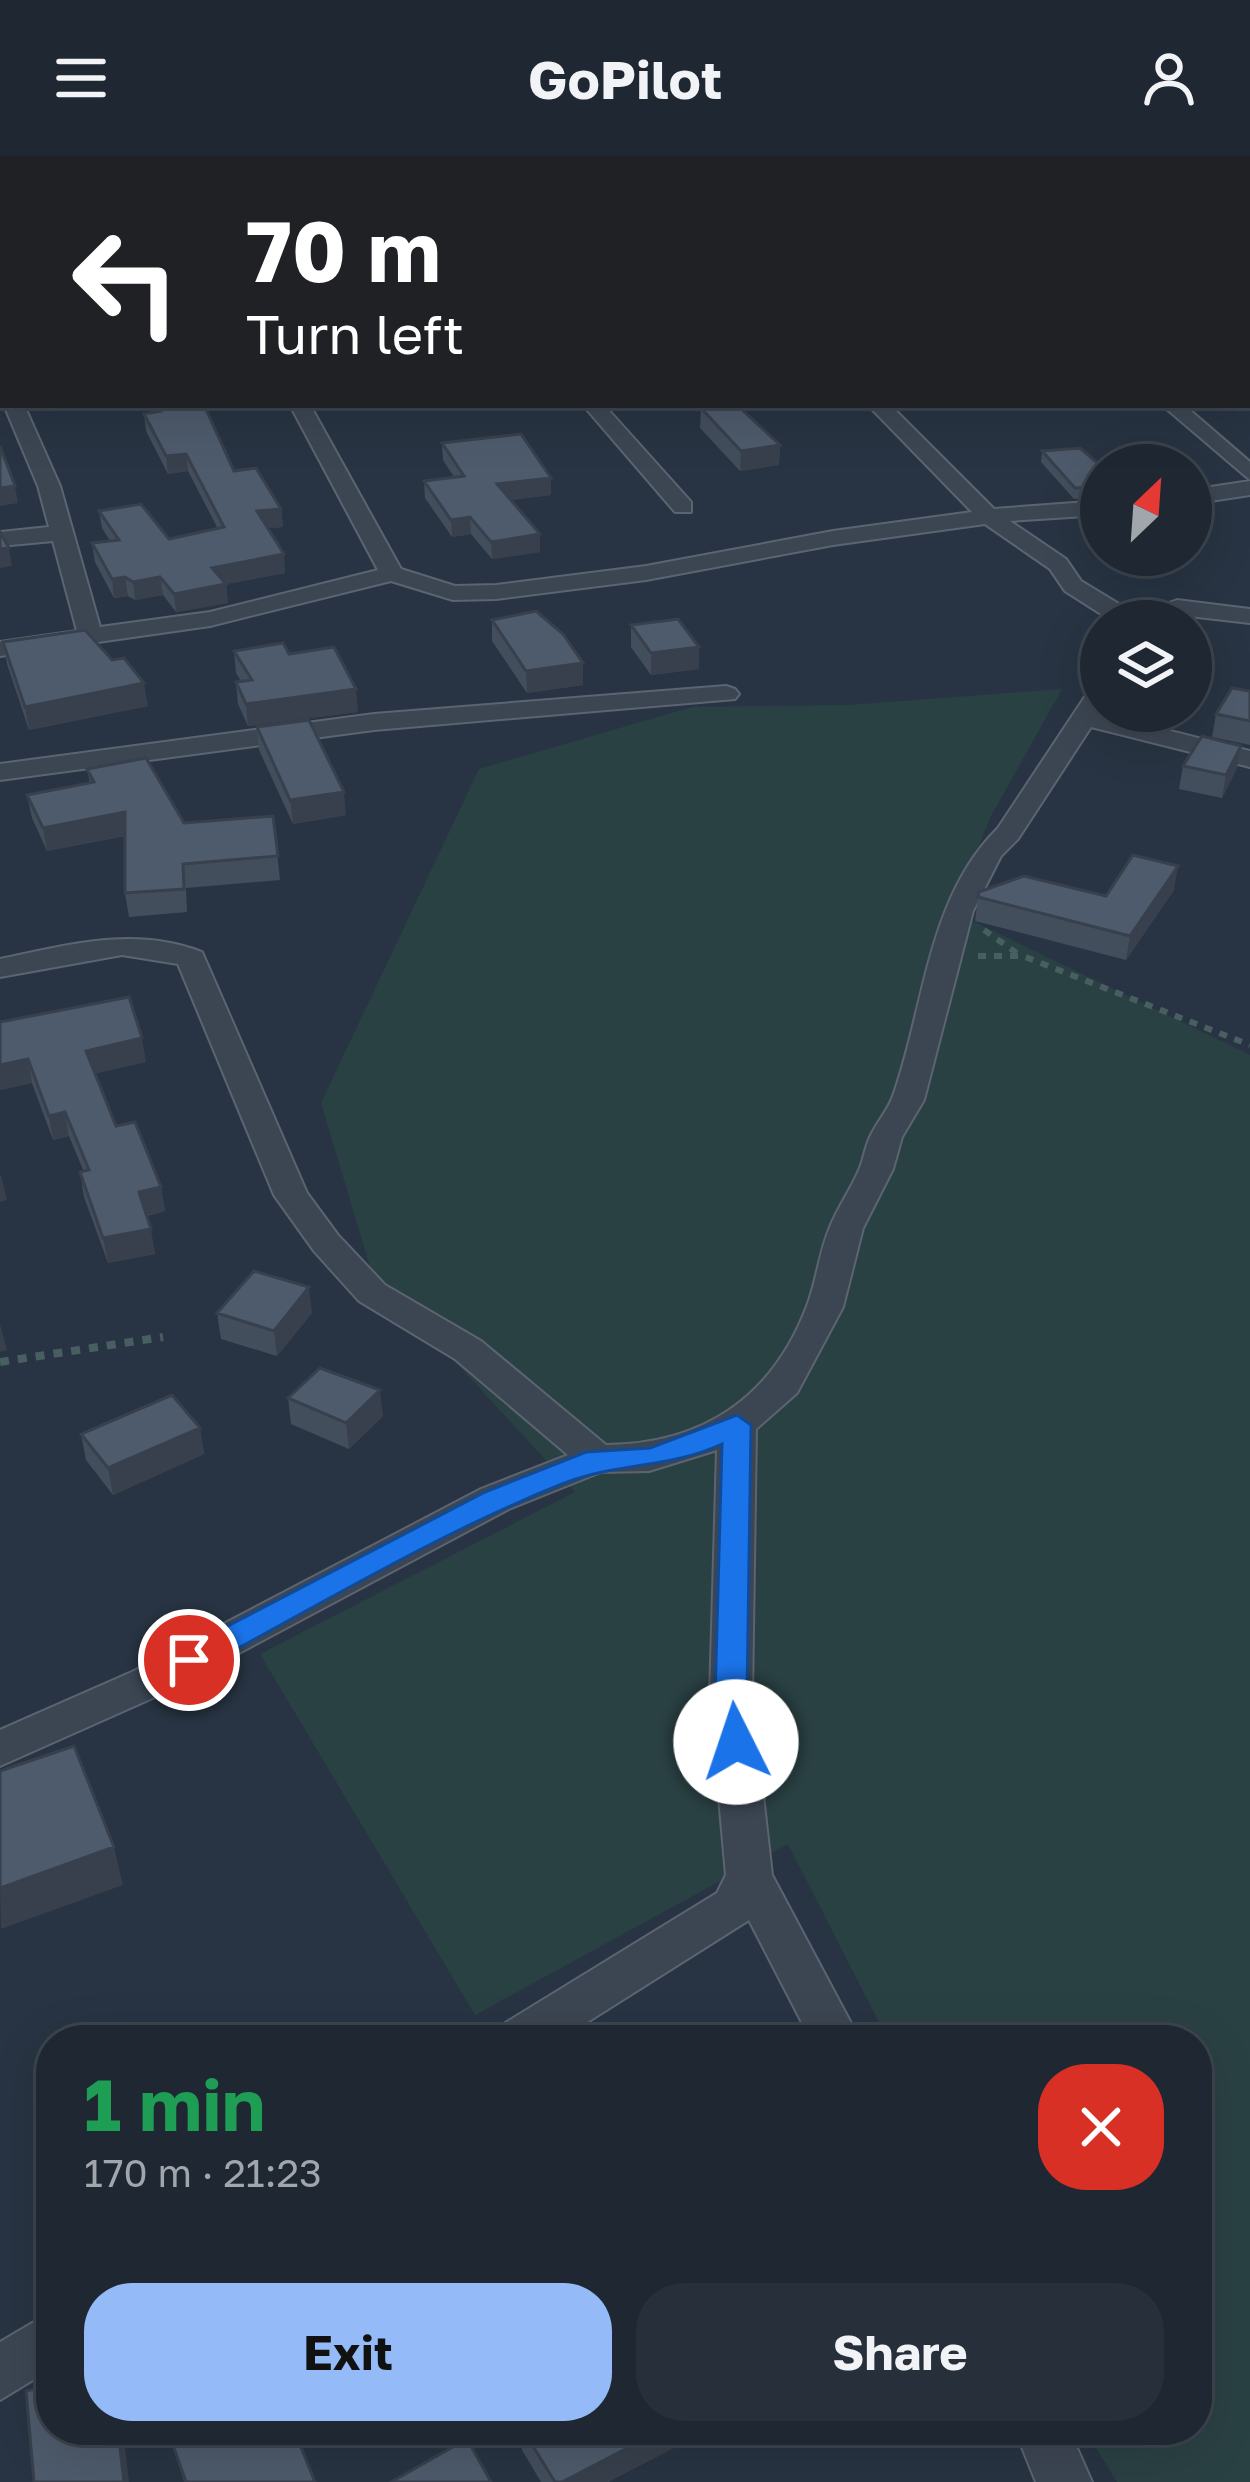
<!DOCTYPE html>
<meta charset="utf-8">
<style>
body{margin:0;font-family:"Golos Text",sans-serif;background:#262f3a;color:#f1f3f6;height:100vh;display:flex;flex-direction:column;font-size:45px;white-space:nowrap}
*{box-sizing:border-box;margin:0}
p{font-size:39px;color:#a1a5ac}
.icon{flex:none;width:66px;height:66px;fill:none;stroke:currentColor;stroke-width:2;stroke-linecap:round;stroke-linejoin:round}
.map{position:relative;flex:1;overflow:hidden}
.panel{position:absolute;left:36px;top:1869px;width:1176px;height:420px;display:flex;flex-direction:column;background:#1e2732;border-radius:48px;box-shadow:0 12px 48px #0002,0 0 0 3px #3c444d}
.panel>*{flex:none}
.banner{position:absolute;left:0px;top:0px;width:1251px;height:252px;box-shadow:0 12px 48px #0002,0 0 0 3px #3c444d;background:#202124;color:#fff;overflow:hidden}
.needle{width:78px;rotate:25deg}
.buttons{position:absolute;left:1080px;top:288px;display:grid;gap:24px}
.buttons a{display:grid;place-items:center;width:132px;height:132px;border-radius:50%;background:#1e2732;box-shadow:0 12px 48px #0002,0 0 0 3px #3c444d;font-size:60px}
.pin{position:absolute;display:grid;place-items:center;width:102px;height:102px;color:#fff;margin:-51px;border:6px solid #fff;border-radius:50%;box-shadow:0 3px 12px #0007}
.me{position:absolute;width:132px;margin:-66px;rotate:356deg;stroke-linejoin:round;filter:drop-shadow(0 0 9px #0008)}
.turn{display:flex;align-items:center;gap:42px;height:252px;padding:0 48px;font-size:54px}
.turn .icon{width:156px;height:156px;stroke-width:2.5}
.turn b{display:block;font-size:84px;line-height:102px}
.round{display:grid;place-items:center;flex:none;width:126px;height:126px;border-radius:48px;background:#262f3a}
.summary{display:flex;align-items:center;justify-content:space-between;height:204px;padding:0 48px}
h1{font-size:72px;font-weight:700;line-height:90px;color:#1e9e55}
.cta{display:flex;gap:24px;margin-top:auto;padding:24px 48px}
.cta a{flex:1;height:138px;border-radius:48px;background:#94bbf7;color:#111;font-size:48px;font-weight:700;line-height:138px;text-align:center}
.cta a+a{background:#262f3a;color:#f1f3f6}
header{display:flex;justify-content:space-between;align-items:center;height:156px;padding:0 48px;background:#1e2732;font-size:54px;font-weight:700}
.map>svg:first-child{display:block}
</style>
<header><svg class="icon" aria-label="menu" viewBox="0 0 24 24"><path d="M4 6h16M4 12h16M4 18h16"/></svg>GoPilot<svg class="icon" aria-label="person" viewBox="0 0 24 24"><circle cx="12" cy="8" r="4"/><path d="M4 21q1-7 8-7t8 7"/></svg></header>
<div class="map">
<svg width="1250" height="2326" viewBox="0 0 1250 2326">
<rect width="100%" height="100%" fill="#283443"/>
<path fill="#2a4144" d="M1062,533L991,660L952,755L1250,899V2326H1117L1085,2274H1197V1884H888L788,1688L475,1859L260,1498L575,1336L371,1114L321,947L479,613L692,551L849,549Z"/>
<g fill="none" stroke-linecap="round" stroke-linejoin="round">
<g stroke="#5b6470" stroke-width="4">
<path id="street" d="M136,0H152L154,3H138Z
M372,0H388L390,3H374Z
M4,249H24L60,330L100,471L210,456L378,414L290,249H310L401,413L455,430L496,429L646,410L833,375L972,356L868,249H890L994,353L1101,345V359L1010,365L1066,403L1081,425L1137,459L1177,444L1250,453V467L1180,459L1165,465H1112L1065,435L1050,413L985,368L833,389L646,424L496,443L453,444L391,425L210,470L0,500V486L77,475L53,385L0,390V376L49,371L38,330Z
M583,249H604L691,346V356H675Z
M1162,249H1184L1250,306V324Z
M1250,325V339L1191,348V334Z
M1101,527L1099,557L1250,595V611L1091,571L1018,683L1001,700L973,755L924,944L902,981L893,1013L863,1072L843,1151L797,1237L756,1273L752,1542L772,1719L860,1884H811L749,1764L559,1884H495L502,1869L717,1737L726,1719L710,1542L717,1294L649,1315L601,1316L509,1353L164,1537L0,1610V1574L134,1515L481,1333L568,1299L455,1203L359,1145L314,1095L274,1039L178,808L122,799L0,821V803C69,789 133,770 202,796L307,1037L338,1079L385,1129L481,1185L606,1289C703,1288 772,1242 807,1150C817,1124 819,1096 830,1071C838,1051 851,1033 859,1014C864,1003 865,990 871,979C877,966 888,954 893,940C925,850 927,742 998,672L1092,530Z
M726,530L735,533L739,538L735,543L374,574L0,624V608L374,558Z
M51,2156V2213L0,2244V2186Z
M1015,2274H1069L1092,2326H1036Z"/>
</g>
<path stroke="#485e61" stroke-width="6" stroke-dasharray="8 8" stroke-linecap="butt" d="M984,774L1021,800
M978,800H1023L1250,889"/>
<path stroke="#485e61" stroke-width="8" stroke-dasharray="9 9" stroke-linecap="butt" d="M0,1206L163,1181"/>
<use href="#street" fill="#3c4653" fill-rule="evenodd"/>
</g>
<path fill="#434e5d" d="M262,0H379L382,3H266Z
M157,249H229L205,251L234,315L281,353L283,371L268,372L285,417L226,428L228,447L176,456L163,439L135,444L128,440L114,442L95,406L92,387L110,385L102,372L99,355L169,383L218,373L188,315L168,318L146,275L144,258L159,256Z
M701,252L780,289L779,309L740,315L700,272Z
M442,287L551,322V339L510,344L540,396L492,403L471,378L452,381L425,342L424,325L454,321L443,304Z
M1042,295L1101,310V342L1074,343L1041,306Z
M1101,352V373L1093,364L1094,353Z
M492,464L583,507V529L527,537L492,485Z
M631,469L699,491V513L651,519L631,491Z
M3,486L148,550L29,574L7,508Z
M234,495L289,498L358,556L248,570L238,548L236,526L241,525L236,517Z
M1250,535V589L1212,581L1216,558Z
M257,571L346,659L293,668L259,594Z
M1241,590L1237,612L1222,642L1179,633L1183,610Z
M87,613L184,667L273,660L280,724L186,732L187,756L129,761L125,737V680L47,695L32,662L27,639L90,627Z
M1174,734L1126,804L975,765L978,741L1106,740Z
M0,866L146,906L95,917L116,970L161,1031L165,1055L147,1060L155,1098L108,1107L84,1041L80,1016H84L69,980L53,984L32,927L0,934Z
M217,1157H312L277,1200L221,1183Z
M288,1242L383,1260L349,1293L291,1268Z
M200,1272L204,1298L113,1339L86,1304L81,1278Z
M521,2274H681V2288L608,2326H541L522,2294Z
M168,2275L315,2326H184Z"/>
<path fill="#37404c" d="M3,219V236L0,237V220Z
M780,289L779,309L740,315L741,295Z
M186,298L188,315L168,318L166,300Z
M551,322V339L497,346V328Z
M15,330L18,347L0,350V332Z
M281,353L283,371L259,373L257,355Z
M470,361L471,378L452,381L451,364Z
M540,378V396L492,403L491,386Z
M9,392L12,410L0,412V393Z
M284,398L285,417L214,430L212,412Z
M125,421L128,440L114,442L112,423Z
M160,421L163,439L135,444L133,426Z
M226,428L228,447L176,456L174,438Z
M699,491V513L651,519V497Z
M583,507V529L527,537L526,515Z
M144,527L148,550L29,574L25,551Z
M356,533L358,556L248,570L246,548Z
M1241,590L1237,612L1222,642L1226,619Z
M344,636L346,659L293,668L290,644Z
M125,656L128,679L47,695L43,672Z
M1178,710L1174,734L1126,804L1130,780Z
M142,882L146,906L90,919L86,895Z
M28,903L32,927L0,934V909Z
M65,956L69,980L53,984L49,960Z
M1,1019L7,1044L0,1046V1020Z
M161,1031L165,1055L143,1060L139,1036Z
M151,1073L155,1098L108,1107L103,1082Z
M309,1131L312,1157L277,1200L274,1175Z
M0,1168L7,1194L0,1196Z
M380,1234L383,1260L349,1293L346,1267Z
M200,1272L204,1298L113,1339L108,1312Z
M114,1691L123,1729L1,1773L0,1732Z
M118,2274H123L129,2326H124Z
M662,2274H681V2288L608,2326H562Z"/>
<path fill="#4e5b6c" stroke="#37404c" stroke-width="3" d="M280,0H379L382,3H284Z
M430,0H698L700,2L719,0H812L815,3H432Z
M0,20H3V49L0,46Z
M3,134V219L0,220V136Z
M159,249H204L234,315L256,312L281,353L257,355L284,398L212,412L226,428L174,438L160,421L133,426L125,421L112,423L92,387L119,384L99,355L141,348L169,383L224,371L186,298L166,300L144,258L161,255Z
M725,249H737L780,289L741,295L701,252Z
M521,278L551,322L497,328L540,378L491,386L470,361L451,364L424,325L464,320L442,287Z
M0,290L15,330L0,332Z
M1080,292L1101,310V331L1075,332L1042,295Z
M0,376L9,392L0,393Z
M536,455L563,478L583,507L526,515L492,464Z
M678,463L699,491L651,497L631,469Z
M85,474L112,504L124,502L144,527L25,551L3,486Z
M283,487L289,498L334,491L356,533L246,548L236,526L252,524L234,495Z
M1232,532L1250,535V565L1216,558Z
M309,564L344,636L290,644L257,571Z
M1202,580L1241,590L1226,619L1183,610Z
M146,602L184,667L273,660L278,700L183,708L184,733L125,737V656L43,672L27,639L94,626L87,613Z
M1133,699L1178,710L1130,780L978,741L979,736L1024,720L1106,740Z
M129,841L142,882L86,895L116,970L135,966L161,1031L139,1036L151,1073L103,1082L80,1016L89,1014L65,956L49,960L28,903L0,909V866Z
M254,1115L309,1131L274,1175L217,1157Z
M320,1212L380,1234L346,1267L288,1242Z
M172,1239L200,1272L108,1312L81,1278Z
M74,1590L114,1691L0,1732V1615Z
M51,2229V2274H118L124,2326H34L26,2235Z
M171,2274H294L315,2326H186L168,2275Z
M523,2274H662L562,2326H555Z
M467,2283L491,2326H391Z"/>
<path fill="#1a73e8" stroke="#114b97" stroke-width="3" d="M737,1259L751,1269L747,1542L752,1586L747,1595L736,1598L724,1595L715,1542L722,1288C668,1313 616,1306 562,1328C437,1378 319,1449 200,1513H178L173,1504L178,1496L485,1336L586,1296L650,1292Z"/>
</svg>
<div class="buttons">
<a><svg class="needle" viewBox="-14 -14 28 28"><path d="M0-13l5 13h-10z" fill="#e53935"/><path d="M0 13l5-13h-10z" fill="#a1a5ac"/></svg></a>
<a><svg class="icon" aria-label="layers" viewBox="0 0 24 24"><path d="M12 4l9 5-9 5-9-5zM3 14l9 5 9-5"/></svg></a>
</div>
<div class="pin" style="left:189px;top:1504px;background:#d93025"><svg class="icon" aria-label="arrive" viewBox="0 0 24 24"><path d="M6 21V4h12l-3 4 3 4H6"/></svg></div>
<svg class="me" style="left:736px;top:1586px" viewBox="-20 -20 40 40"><circle r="19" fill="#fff"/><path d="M0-13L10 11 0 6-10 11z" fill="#1a73e8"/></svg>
<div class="banner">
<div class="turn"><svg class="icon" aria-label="left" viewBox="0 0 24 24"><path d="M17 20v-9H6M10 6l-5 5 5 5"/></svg><div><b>70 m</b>Turn left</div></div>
</div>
<section class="panel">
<div class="summary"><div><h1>1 min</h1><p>170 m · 21:23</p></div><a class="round" style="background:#d93025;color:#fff"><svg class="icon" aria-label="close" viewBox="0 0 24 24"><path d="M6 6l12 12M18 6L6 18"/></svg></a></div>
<div class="cta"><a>Exit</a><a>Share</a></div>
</section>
</div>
